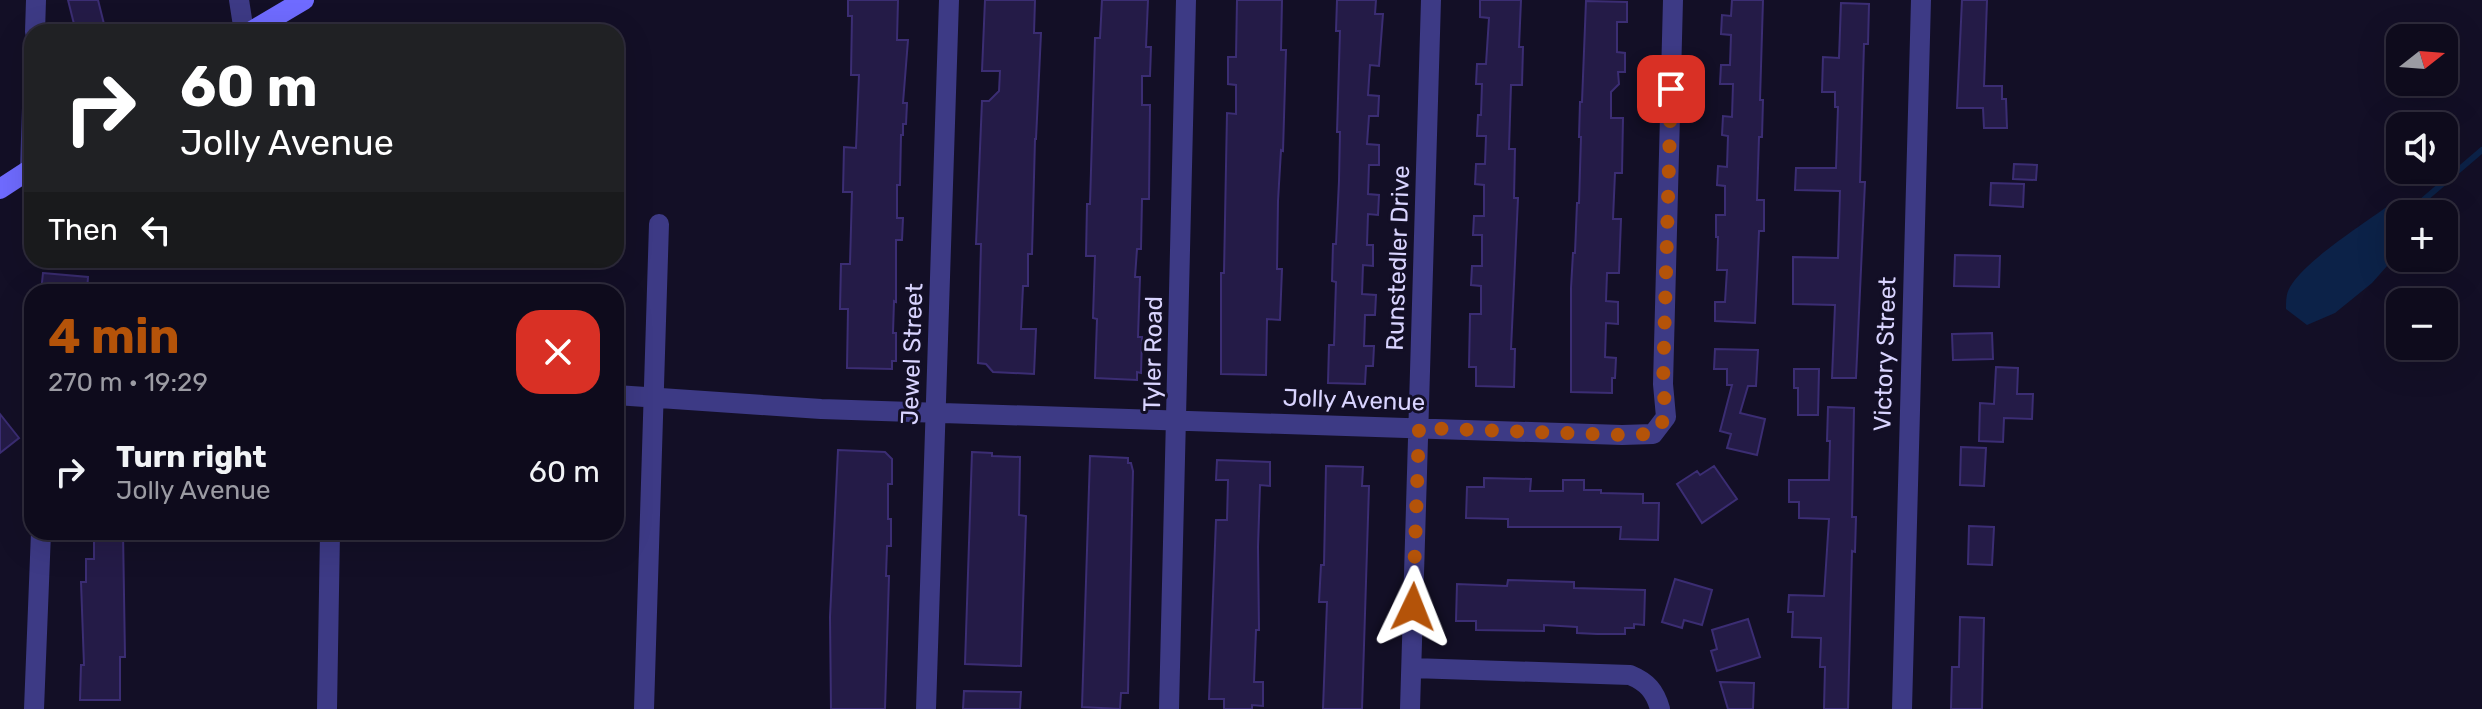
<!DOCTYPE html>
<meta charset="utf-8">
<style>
body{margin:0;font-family:Rubik,sans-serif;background:#171425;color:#f1f3f6;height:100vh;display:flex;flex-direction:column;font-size:30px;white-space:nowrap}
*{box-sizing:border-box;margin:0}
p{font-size:26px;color:#9b9ba3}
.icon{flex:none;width:44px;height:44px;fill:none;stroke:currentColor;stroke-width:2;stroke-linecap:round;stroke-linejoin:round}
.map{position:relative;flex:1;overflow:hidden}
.panel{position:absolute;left:24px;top:284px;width:600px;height:256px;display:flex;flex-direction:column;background:#0e0b1c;border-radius:24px;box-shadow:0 8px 32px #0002,0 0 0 2px #2e2b3b}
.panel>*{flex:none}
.top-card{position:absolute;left:24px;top:24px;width:600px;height:244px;border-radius:24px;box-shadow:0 8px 32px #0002,0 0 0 2px #2e2b3b;background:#202124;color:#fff;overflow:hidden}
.needle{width:52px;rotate:73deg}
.tools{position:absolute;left:2386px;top:24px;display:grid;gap:16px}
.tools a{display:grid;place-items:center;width:72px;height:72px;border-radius:16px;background:#0e0b1c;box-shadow:0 8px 32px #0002,0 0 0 2px #2e2b3b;font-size:40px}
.pin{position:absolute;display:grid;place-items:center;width:68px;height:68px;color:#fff;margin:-34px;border-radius:16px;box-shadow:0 4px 12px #0006}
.me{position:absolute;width:88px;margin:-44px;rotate:2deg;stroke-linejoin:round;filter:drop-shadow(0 0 6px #0008)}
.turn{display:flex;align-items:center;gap:28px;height:168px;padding:0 24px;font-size:36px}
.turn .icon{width:104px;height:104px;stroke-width:2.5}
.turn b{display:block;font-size:56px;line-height:68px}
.then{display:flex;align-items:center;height:76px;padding:0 24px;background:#0003;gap:16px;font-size:30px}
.round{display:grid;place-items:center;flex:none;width:84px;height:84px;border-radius:24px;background:#171425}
.summary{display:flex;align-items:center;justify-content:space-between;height:136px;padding:0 24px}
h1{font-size:48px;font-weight:700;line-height:60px;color:#b45309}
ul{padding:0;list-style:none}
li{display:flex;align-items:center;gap:24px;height:104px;padding:0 24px}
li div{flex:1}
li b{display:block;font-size:30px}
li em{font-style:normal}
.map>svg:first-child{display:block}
</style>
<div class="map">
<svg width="2482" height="709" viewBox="0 0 2482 709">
<rect width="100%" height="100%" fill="#130f26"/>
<path fill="#0c2248" d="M2403,200L2415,209L2413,214H2400V244L2395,257L2372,283L2335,313L2307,325L2286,309C2286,299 2286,292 2292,284C2309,258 2365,223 2392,203Z"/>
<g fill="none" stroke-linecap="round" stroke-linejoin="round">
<path stroke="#0c2248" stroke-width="6" d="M2415,209L2420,203L2482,150"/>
</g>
<path fill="#241b47" stroke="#3b2d73" stroke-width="2" d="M68,0H98L106,32H76Z
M848,0H898L897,40H908L903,103H907L906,124H903V135H901L900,185H897V218H903L902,240H896V302L894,301L893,333H896V361H892V369L847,368L848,309H840L841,264H850L852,192H843L844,147L856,148L859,75H851L852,16H848Z
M985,0H1035L1034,33H1041L1036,139H1035L1032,254H1028V286H1023L1021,329H1036L1034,374L993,372L986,364L978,363L981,244H976L982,101H989L999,91L1000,71H982Z
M1102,0H1148L1146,47H1151L1150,76H1142V105H1150L1149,199H1142L1141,249H1137L1135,277H1140L1138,337H1142L1141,373L1137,372V380L1095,378L1097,319L1093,318L1095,256H1086L1087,204H1090L1095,38H1100Z
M1237,0H1282L1281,50H1286L1283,151L1281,150L1278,201L1277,269H1282L1280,320L1267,319L1266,375L1221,374V273H1224L1227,113L1236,114V85L1228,84V57H1236Z
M1337,0H1376L1375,14H1383L1379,66L1370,65L1368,95L1379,96L1378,116H1369L1367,144L1379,145V165H1369L1368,194L1379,195L1378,215L1368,214L1367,245H1373V266L1363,265L1362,294L1376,295L1375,315H1365L1364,346H1374L1373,366H1366L1365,384L1328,383L1329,345H1334L1336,282L1332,281L1333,244H1336L1339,181L1340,132H1337L1340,31H1336Z
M1480,0H1521L1519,47H1523L1522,85H1511L1509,149H1515L1514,198H1518L1511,349H1515L1514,387L1476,386V367H1469L1470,314H1481V286L1471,285L1472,266H1482V235H1473L1474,216H1484V185L1475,184L1476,164H1485L1486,136H1477L1478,115H1481L1482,84H1476L1477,64H1486L1489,18L1480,17Z
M1732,0H1763L1760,100H1763L1762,137H1759L1757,200H1764V231H1759L1755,323L1715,321V302H1725L1727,270H1717L1718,237H1716V215H1725V186L1717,185L1718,166L1727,167L1728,136L1722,135L1723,116L1732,117L1733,84H1720L1721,65H1730L1731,35L1721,34L1722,15L1731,16Z
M1962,0H1987L1984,86H2002V99H2006L2007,128H1984L1983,108H1957Z
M1586,1L1627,2V22H1617V52L1625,53V72H1618L1619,84L1611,92V118H1623L1622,173H1615L1613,219H1621L1619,273H1607L1606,301L1618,302V324L1606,323L1605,357L1616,358L1615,378H1612V393L1571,392V288L1573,253H1575L1577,203H1579L1581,137H1579L1580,102H1582Z
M1841,3L1869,4L1868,44H1864L1860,182H1865L1856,378H1832L1835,305L1793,304V257L1838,258L1840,191L1795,190L1796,168H1836L1838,107H1835V92H1822L1823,57L1839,58Z
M2014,164L2037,165L2036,180L2013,179Z
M1991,183L2024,184L2023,207L1990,205Z
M1955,255L2000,256L1999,287L1954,286Z
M43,273L88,277L87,292H41Z
M1992,333L1993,359L1953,360L1952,334Z
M1715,349L1758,350L1756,386H1748L1740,413L1765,419L1757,455L1727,448L1731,434L1720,431L1732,385H1727V369H1714Z
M1996,367L2018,368L2017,394H2033L2032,419L2004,418L2003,442L1979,441L1980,403L1994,404Z
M1794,369H1819L1818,415H1798V388H1794Z
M1828,407L1854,408L1852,517H1856L1855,552L1852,551L1848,709H1824L1825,667H1820L1821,638L1792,637L1793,612H1788L1789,595L1824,596L1829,519L1799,518V502H1789V480H1829L1830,441H1827Z
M0,414L19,438L0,453Z
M1961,447L1986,448L1984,486L1960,485Z
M838,450L885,452L892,459V484H888V519H891V546H887L886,576H889L885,709H831L830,617Z
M972,452L992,453V456L1020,457L1019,515L1026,516L1021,666L965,664Z
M1090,456L1128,458V463H1131L1133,471L1128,693H1121L1120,709L1082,707Z
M1217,460L1270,462V486L1260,485L1258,547L1259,630H1256L1254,682H1263V706L1252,705V709H1224V699H1209L1216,520H1227L1228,480H1216Z
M1326,466L1363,467L1362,486H1369L1362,709H1323L1327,602H1319L1321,565H1324Z
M1714,466L1737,499L1702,523L1677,484L1697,471L1700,475Z
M1484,478L1531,479L1530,491H1563V480H1584V490H1601V493L1643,494V503H1659L1658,540L1620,539L1621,527H1508V519L1466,518L1467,487H1484Z
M1969,526L1994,527L1992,565L1968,564Z
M94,532H123L125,657H120V700H80L81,665H84L81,582H86V559H94Z
M1675,579L1712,590L1702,625L1684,620L1682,628L1662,622Z
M1508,580L1574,582V588L1645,590L1644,625L1634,624V628H1625V634H1597L1577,633V627L1544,625V631L1476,630V621H1456L1457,584L1507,586Z
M1960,617L1984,618L1982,709H1951L1952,667H1959Z
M1748,619L1760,657L1717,671L1711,651L1717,649L1712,630Z
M1720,682L1754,683L1753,709H1728Z
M964,691L1021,692L1020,709H963Z"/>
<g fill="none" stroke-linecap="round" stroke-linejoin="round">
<path stroke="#3d3a85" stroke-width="20" d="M239,0L244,32
M35,32L36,0
M30,169L32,108
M616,395L821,409L1622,435L1653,434L1666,417L1663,384L1673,0
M1412,668L1630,675C1647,682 1655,691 1660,709
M34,709L41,532
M327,709L330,532
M644,709L659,224
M926,709L949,0
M1169,709L1186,0
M1410,709L1431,0"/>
<path stroke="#3d3a85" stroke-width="20" d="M1902,709L1921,0"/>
<path stroke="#6f6bff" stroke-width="20" d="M250,32L304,0
M0,189L32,168"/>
</g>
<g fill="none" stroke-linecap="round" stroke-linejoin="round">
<path stroke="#b45309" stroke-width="14" stroke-dasharray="0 25.2" d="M1413,607L1419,428L1622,435L1653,434L1666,417L1663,384L1671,89"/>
</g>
<g text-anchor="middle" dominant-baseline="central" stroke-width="6" stroke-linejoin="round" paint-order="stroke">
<g font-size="24" fill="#d9d4ff" stroke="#130f26">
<text transform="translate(1398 258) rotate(-88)">Runstedler Drive</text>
<text transform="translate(912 354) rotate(-88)">Jewel Street</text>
<text transform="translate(1153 354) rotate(-89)">Tyler Road</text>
<text transform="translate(1885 354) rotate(-88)">Victory Street</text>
<text transform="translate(1354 400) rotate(2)">Jolly Avenue</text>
</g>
</g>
</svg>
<div class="tools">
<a><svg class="needle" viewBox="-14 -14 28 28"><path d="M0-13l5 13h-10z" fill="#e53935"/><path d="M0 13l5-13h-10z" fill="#9b9ba3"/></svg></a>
<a><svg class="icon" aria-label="sound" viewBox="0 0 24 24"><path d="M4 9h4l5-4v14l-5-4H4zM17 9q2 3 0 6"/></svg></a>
<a>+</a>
<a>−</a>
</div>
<div class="pin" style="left:1671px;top:89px;background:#d93025"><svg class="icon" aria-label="arrive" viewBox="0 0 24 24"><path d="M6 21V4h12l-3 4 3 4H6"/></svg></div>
<svg class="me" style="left:1413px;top:607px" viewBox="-20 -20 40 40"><path d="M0-17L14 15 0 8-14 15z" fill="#b45309" stroke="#fff" stroke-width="4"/></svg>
<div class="top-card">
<div class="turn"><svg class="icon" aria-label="right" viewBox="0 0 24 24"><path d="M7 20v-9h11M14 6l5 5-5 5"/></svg><div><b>60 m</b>Jolly Avenue</div></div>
<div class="then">Then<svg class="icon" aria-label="left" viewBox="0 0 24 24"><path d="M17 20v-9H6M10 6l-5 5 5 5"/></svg></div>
</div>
<section class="panel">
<div class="summary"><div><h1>4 min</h1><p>270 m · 19:29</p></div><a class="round" style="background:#d93025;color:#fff"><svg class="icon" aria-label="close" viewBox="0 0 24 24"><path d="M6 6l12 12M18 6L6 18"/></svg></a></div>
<ul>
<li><svg class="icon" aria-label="right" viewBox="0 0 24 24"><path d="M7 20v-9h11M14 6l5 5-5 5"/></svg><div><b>Turn right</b><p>Jolly Avenue</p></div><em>60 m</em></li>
</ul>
</section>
</div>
